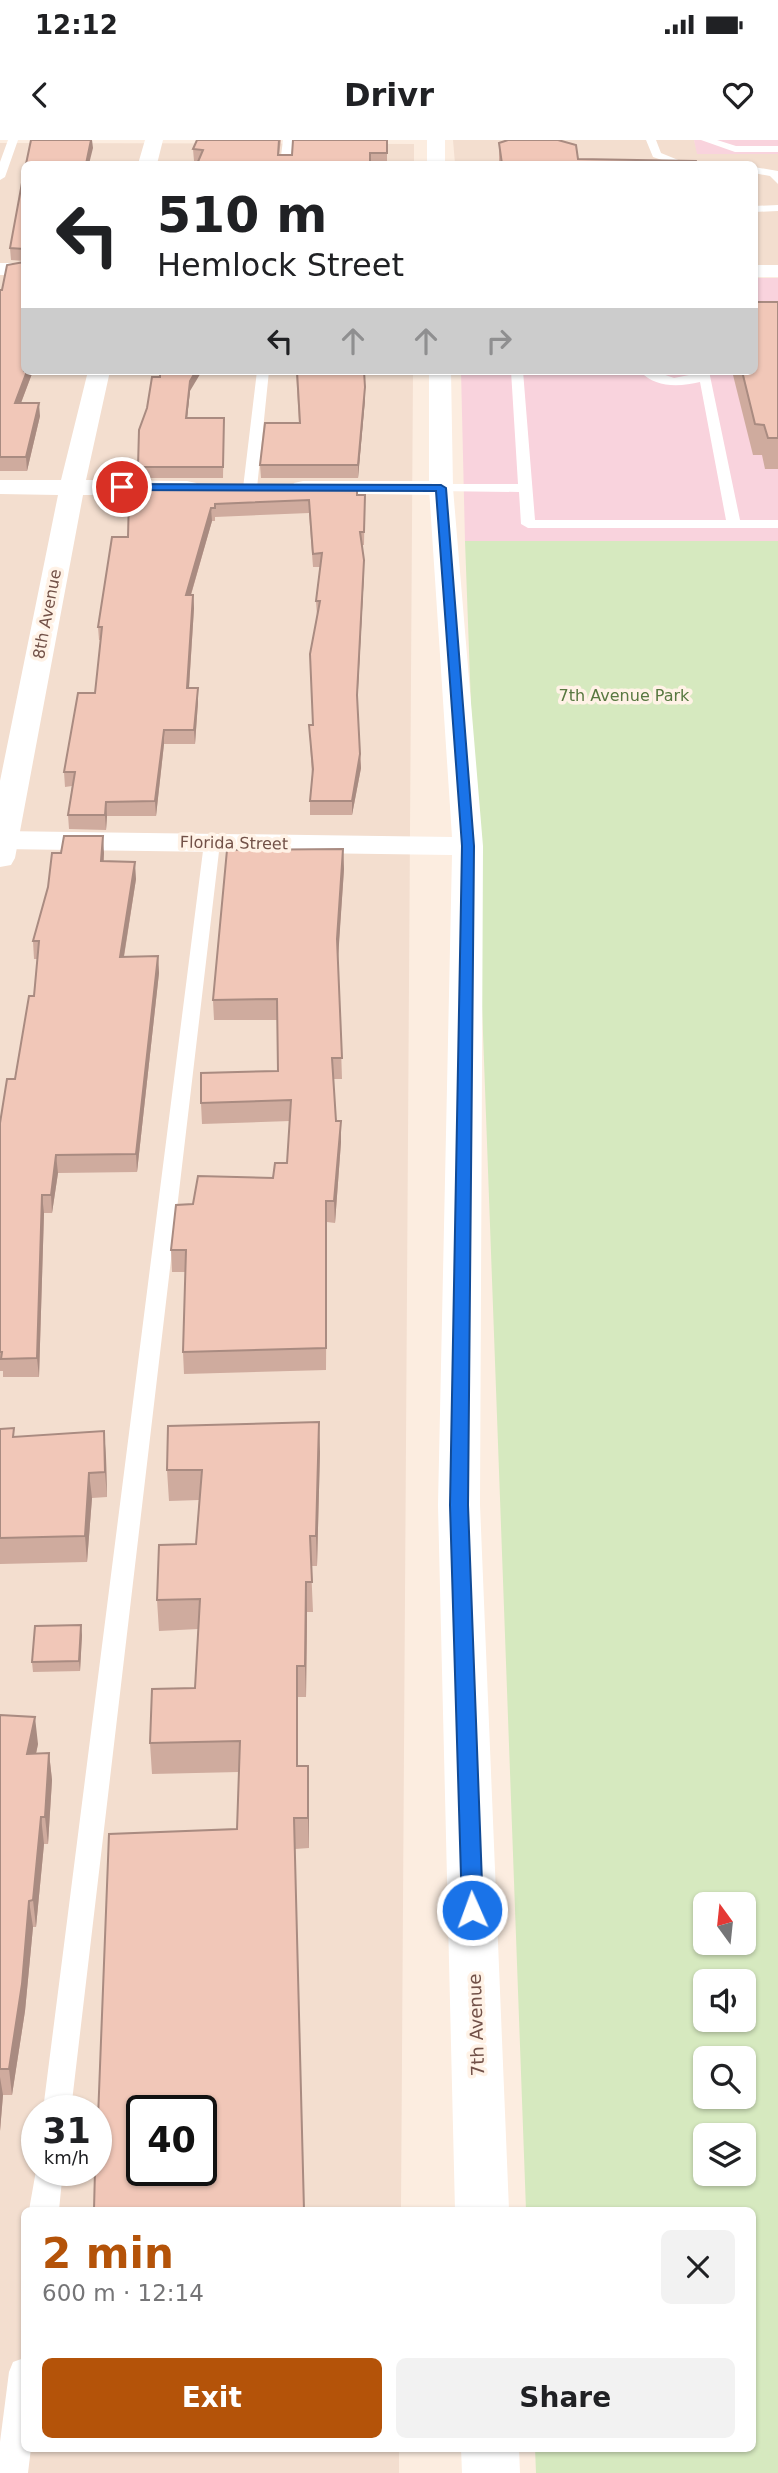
<!DOCTYPE html>
<meta charset="utf-8">
<style>
body{margin:0;font-family:"DejaVu Sans",sans-serif;background:#f2f2f2;color:#202124;height:100vh;display:flex;flex-direction:column;font-size:26px;white-space:nowrap}
*{box-sizing:border-box;margin:0}
p{font-size:23px;color:#757577}
.icon{flex:none;width:38px;height:38px;fill:none;stroke:currentColor;stroke-width:2;stroke-linecap:round;stroke-linejoin:round}
.map{position:relative;flex:1;overflow:hidden}
.panel{position:absolute;left:21px;top:2067px;width:735px;height:245px;display:flex;flex-direction:column;background:#fff;border-radius:10px;box-shadow:0 2px 5px #0004}
.panel>*{flex:none}
.hud{position:absolute;left:21px;top:21px;width:737px;height:214px;border-radius:10px;box-shadow:0 2px 5px #0004;background:#fff;color:#202124;overflow:hidden}
.needle{width:46px;rotate:345deg}
.buttons{position:absolute;left:693px;top:1752px;display:grid;gap:14px}
.buttons a{display:grid;place-items:center;width:63px;height:63px;border-radius:10px;background:#fff;box-shadow:0 2px 5px #0004;font-size:35px}
.speed{position:absolute;left:21px;top:1955px;display:flex;gap:14px;font-size:35px;font-weight:700;text-align:center}
.speed>*{display:grid;place-content:center;width:91px;height:91px;border-radius:50%;background:#fff;box-shadow:0 2px 5px #0004;line-height:1}
.speed small{font-size:18px;font-weight:400}
.speed .limit{border:4px solid #111;border-radius:10px;background:#fff;color:#111}
.pin{position:absolute;display:grid;place-items:center;width:60px;height:60px;color:#fff;margin:-30px;border:4px solid #fff;border-radius:50%;box-shadow:0 2px 7px #0007}
.me{position:absolute;width:77px;margin:-38px;rotate:358deg;stroke-linejoin:round;filter:drop-shadow(0 0 5px #0008)}
.turn{display:flex;align-items:center;gap:24px;height:147px;padding:0 21px;font-size:32px}
.turn .icon{width:91px;height:91px;stroke-width:2.5}
.turn b{display:block;font-size:49px;line-height:60px}
.lanes{display:flex;align-items:center;height:66px;padding:0 21px;background:#0003;justify-content:center;gap:35px;direction:ltr}
.lanes .off{opacity:.35}
.round{display:grid;place-items:center;flex:none;width:74px;height:74px;border-radius:10px;background:#f2f2f2}
.headline{display:flex;align-items:center;justify-content:space-between;height:119px;padding:0 21px}
h1{font-size:42px;font-weight:800;line-height:52px;color:#b45309}
.cta{display:flex;gap:14px;margin-top:auto;padding:14px 21px}
.cta a{flex:1;height:80px;border-radius:10px;background:#b45309;color:#fff;font-size:28px;font-weight:800;line-height:80px;text-align:center}
.cta a+a{background:#f2f2f2;color:#202124}
.status{display:flex;justify-content:space-between;align-items:center;height:49px;padding:0 35px;background:#fff;direction:ltr}
.status svg{height:19px;fill:currentColor}
header{display:flex;justify-content:space-between;align-items:center;height:91px;padding:0 21px;background:#fff;font-size:32px;font-weight:800}
.map>svg:first-child{display:block}
</style>
<div class="status"><b>12:12</b><svg viewBox="0 0 49 12"><path d="M0 12V9h3v3zM5 12V6h3v6zM10 12V3h3v9zM15 12V0h3v12zM26 1h20v11H26zM47 4h2v5h-2z"/></svg></div>
<header><svg class="icon" aria-label="back" viewBox="0 0 24 24"><path d="M15 5l-7 7 7 7"/></svg>Drivr<svg class="icon" aria-label="heart" viewBox="0 0 24 24"><path d="M12 20l-8-8c-3-5 5-10 8-4 3-6 11-1 8 4z"/></svg></header>
<div class="map">
<svg width="778" height="2333" viewBox="0 0 778 2333">
<rect width="100%" height="100%" fill="#fcede0"/>
<path fill="#f3decf" fill-rule="evenodd" d="M453,0H694L698,14H778V127H754V24H455Z
M0,3L414,4V24H24V231H413L401,2070H24V2308H399V2333H0ZM37,1970H96V2030H37ZM142,1970H201V2030H142Z"/>
<path fill="#f9d3dd" d="M694,0H778V14H697Z
M754,138H778V401H465L461,231H754Z"/>
<path fill="#d6e9bf" fill-rule="evenodd" d="M465,401H778V2333H536L535,2308H752V2070H526ZM705,1764H744V1802H705ZM705,1841H744V1880H705ZM705,1918H744V1956H705ZM705,1995H744V2034H705Z"/>
<g fill="none" stroke-linecap="round" stroke-linejoin="round">
<path fill="#fff" fill-rule="evenodd" d="M8,0H18L5,37L0,40V22Z
M283,0H293L290,24H280Z
M646,0H656L661,13L688,24H674L653,17Z
M701,0H717L736,6H778V12H735Z
M754,27L778,31V44L770,36L754,33Z
M778,65V71L754,72V66Z
M257,231H269L257,348L250,352L243,348Z
M511,231H523L535,380H726L700,242C679,247 655,248 640,231H654L674,238L709,231L740,380H778V388H528L521,384L519,352L436,351V345L441,344H518Z
M212,698L220,703L71,1970H43L204,703Z
M37,2025V2030H63L59,2070H29Z
M24,2218V2308H31L28,2333H0V2302L9,2232L13,2222Z"/>
<path fill="#fff" fill-rule="evenodd" d="M145,0H163L157,24H138Z
M88,231H110L86,340L187,341L196,343L199,348L196,353L187,355H83L15,718L11,725L0,727V641L58,355L0,354V340H61Z
M303,341H441L450,343L453,348L450,353L441,355L294,353L291,348L294,343Z"/>
<path fill="#fff" fill-rule="evenodd" d="M427,0H445V24H427Z
M0,123H24V135H0Z
M754,125H778V137H754Z
M429,231H451L453,348L483,706L480,1365L509,2070H455L438,1365L452,715L0,709V691L452,697L429,348Z
M461,2308H519L520,2333H462Z"/>
</g>
<path fill="#cfab9e" d="M197,0H281L279,15H292L387,0V24L194,21L193,9Z
M499,3L578,19L697,24H499Z
M24,32V121L11,120L10,108Z
M0,150L33,231L21,263L40,276L27,331H0Z
M778,162V329H765L762,315H753L732,231H754Z
M296,231H364L365,260L358,338H261L260,325L299,283Z
M190,251L187,278H224L223,338H138V327Z
M129,355H365L364,405H362L364,433L357,563L361,628L352,675H310V661L312,635L309,585H312L317,475L316,461L320,427H313L309,373L215,377V381H212L191,455H193L194,468L189,548L198,562L195,604H164L156,676H107L106,690L69,689L68,675L72,646L65,647L64,632L95,553L101,500H99L98,487L128,397Z
M343,709L344,729L338,814L342,939H333L336,981L341,1002L335,1083L327,1082L326,1230L184,1234L183,1212L186,1132H172L171,1110L193,1064L273,1038L287,1023L290,981L202,984L201,963L278,931L277,880H214L213,860Z
M104,713V721L136,739L124,817L158,816L159,833L137,1032L58,1033L52,1073H44L39,1237H3V1231H0V983L15,939L34,856L38,819H34L33,801Z
M0,1289L14,1297L106,1317L107,1357L92,1358L87,1422L0,1424Z
M320,1312L317,1426H311L313,1472H307L306,1557H298V1626L309,1657V1708L295,1709L237,1689L239,1632L152,1634L150,1603L195,1548L198,1489L159,1491L157,1460L196,1404L199,1360L169,1361L167,1330Z
M82,1495L80,1531L33,1532L32,1522Z
M0,1575L38,1604L36,1614L49,1613L52,1640L48,1704H44L36,1787H33L25,1871L12,1955H3L0,1991Z"/>
<path fill="#a98b81" d="M91,0H92L93,8L89,24H86Z
M27,231H33L16,276L15,263Z
M196,231H202L190,251L186,289V278L190,241Z
M365,247V260L358,338V325Z
M39,263L40,276L27,331L26,317Z
M211,368L212,381L187,468L186,455Z
M364,420V433L357,569V555Z
M193,455L194,468L188,562L187,548Z
M198,548V562L195,604L194,590Z
M164,590V604L156,676L155,661Z
M360,614L361,628L352,675V661Z
M106,662L107,676L106,690L105,675Z
M103,696L104,713L102,738L101,721Z
M343,709L344,729L338,819L337,799Z
M135,722L136,739L121,834L120,817Z
M158,816L159,833L137,1032L136,1014Z
M341,981V1002L335,1083L334,1061Z
M56,1015L58,1033L52,1073L51,1055Z
M42,1055L44,1073L39,1237L37,1218Z
M319,1282L320,1312L317,1426L316,1396Z
M104,1291L106,1317L107,1357L105,1332Z
M89,1333L92,1358L87,1422L85,1396Z
M306,1442L307,1472L306,1557L305,1526Z
M81,1485L82,1495L80,1531L79,1521Z
M297,1526L298,1557V1657L297,1626Z
M35,1577L38,1604L30,1641L27,1614Z
M49,1613L52,1640L48,1704L45,1677Z
M308,1626L309,1657V1708L308,1678Z
M41,1677L44,1704L36,1787L33,1760Z
M29,1761L33,1787L25,1871L12,1955L9,1929Z
M0,1937L3,1955L0,1991Z"/>
<path fill="#f1c7b8" stroke="#a98b81" stroke-width="2" fill-rule="evenodd" d="M31,0H91L86,24H26Z
M197,0H279L278,15H292L293,0H387V13H370V24H197L203,10L193,9Z
M508,0H558L576,5L578,19L696,21L697,24H502L499,3Z
M24,32V109L10,108Z
M24,122V231H27L15,263H39L26,317H0V150H2L7,125Z
M754,162H778V298H768L764,285L755,284L742,231H754Z
M160,231H196L190,241L186,278H224L223,327H138L139,290L147,268L152,237H160Z
M297,231H364L365,247L358,325H260L265,283H300Z
M137,345H357V355H365L364,392H360L364,420L357,555L360,614L352,661H310L313,629L309,585H313L310,514L320,461H316L322,413L313,414L309,360L215,364V368H211L186,455H193L187,548H198L194,590H164L155,661L106,662L105,675H68L75,632H64L78,553H95L102,487H98L112,397H128L129,355H136Z
M64,696H103L101,721L135,722L120,817L158,816L136,1014L56,1015L51,1055H42L37,1218L1,1219L2,1212H0V983L7,939H15L29,856H34L39,801H33L48,747L52,713H61Z
M343,709L337,799L342,918H332L336,981H341L334,1061H326V1208L183,1212L186,1110H171L176,1065L193,1064L198,1036L273,1038L275,1023H287L291,960L201,963V933L278,931L277,859L213,860L227,710Z
M319,1282L316,1396H310L312,1442H306L305,1526H297V1626H308V1678H294L304,2070H94L95,2030H96L109,1694L237,1689L240,1601L150,1603L152,1549L195,1548L200,1459L157,1460L159,1405L196,1404L202,1330H167L168,1286ZM142,1970H201V2030H142Z
M14,1288L13,1297L104,1291L105,1332L89,1333L85,1396L0,1398V1289Z
M81,1485L79,1521L32,1522L35,1486Z
M0,1575L35,1577L27,1614L49,1613L45,1677H41L33,1760L29,1761L22,1844L9,1929H0Z"/>
<path fill="#1a73e8" stroke="#114b97" stroke-width="2" d="M122,344L441,345L446,348L474,706L468,1365L483,1770L480,1776H465L462,1770L450,1365L462,706L436,351L119,350V345Z"/>
<g text-anchor="middle" dominant-baseline="central" stroke-width="7" stroke-linejoin="round" paint-order="stroke">
<g font-size="16" fill="#725148" stroke="#fff2e6">
<text transform="translate(47 474) rotate(-79)">8th Avenue</text>
<text transform="translate(234 703) rotate(1)">Florida Street</text>
</g>
<g font-size="16" fill="#587840" stroke="#fff2e6">
<text x="624" y="555">7th Avenue Park</text>
</g>
<g font-size="18" fill="#725148" stroke="#fff2e6">
<text transform="translate(476 1885) rotate(-92)">7th Avenue</text>
</g>
</g>
</svg>
<div class="buttons">
<a><svg class="needle" viewBox="-14 -14 28 28"><path d="M0-13l5 13h-10z" fill="#e53935"/><path d="M0 13l5-13h-10z" fill="#757577"/></svg></a>
<a><svg class="icon" aria-label="sound" viewBox="0 0 24 24"><path d="M4 9h4l5-4v14l-5-4H4zM17 9q2 3 0 6"/></svg></a>
<a><svg class="icon" aria-label="search" viewBox="0 0 24 24"><circle cx="10" cy="10" r="6"/><path d="M15 15l6 6"/></svg></a>
<a><svg class="icon" aria-label="layers" viewBox="0 0 24 24"><path d="M12 4l9 5-9 5-9-5zM3 14l9 5 9-5"/></svg></a>
</div>
<div class="speed"><div>31<small>km/h</small></div><div class="limit">40</div></div>
<div class="pin" style="left:122px;top:347px;background:#d93025"><svg class="icon" aria-label="arrive" viewBox="0 0 24 24"><path d="M6 21V4h12l-3 4 3 4H6"/></svg></div>
<svg class="me" style="left:472px;top:1770px" viewBox="-20 -20 40 40"><circle r="17" fill="#1a73e8" stroke="#fff" stroke-width="3"/><path d="M0-11L8 9 0 5-8 9z" fill="#fff"/></svg>
<div class="hud">
<div class="turn"><svg class="icon" aria-label="left" viewBox="0 0 24 24"><path d="M17 20v-9H6M10 6l-5 5 5 5"/></svg><div><b>510 m</b>Hemlock Street</div></div>
<div class="lanes"><svg class="icon" aria-label="left" viewBox="0 0 24 24"><path d="M17 20v-9H6M10 6l-5 5 5 5"/></svg><svg class="icon off" aria-label="ahead" viewBox="0 0 24 24"><path d="M12 20V5M6 11l6-6 6 6"/></svg><svg class="icon off" aria-label="ahead" viewBox="0 0 24 24"><path d="M12 20V5M6 11l6-6 6 6"/></svg><svg class="icon off" aria-label="right" viewBox="0 0 24 24"><path d="M7 20v-9h11M14 6l5 5-5 5"/></svg></div>
</div>
<section class="panel">
<div class="headline"><div><h1>2 min</h1><p>600 m · 12:14</p></div><a class="round"><svg class="icon" aria-label="close" viewBox="0 0 24 24"><path d="M6 6l12 12M18 6L6 18"/></svg></a></div>
<div class="cta"><a>Exit</a><a>Share</a></div>
</section>
</div>
